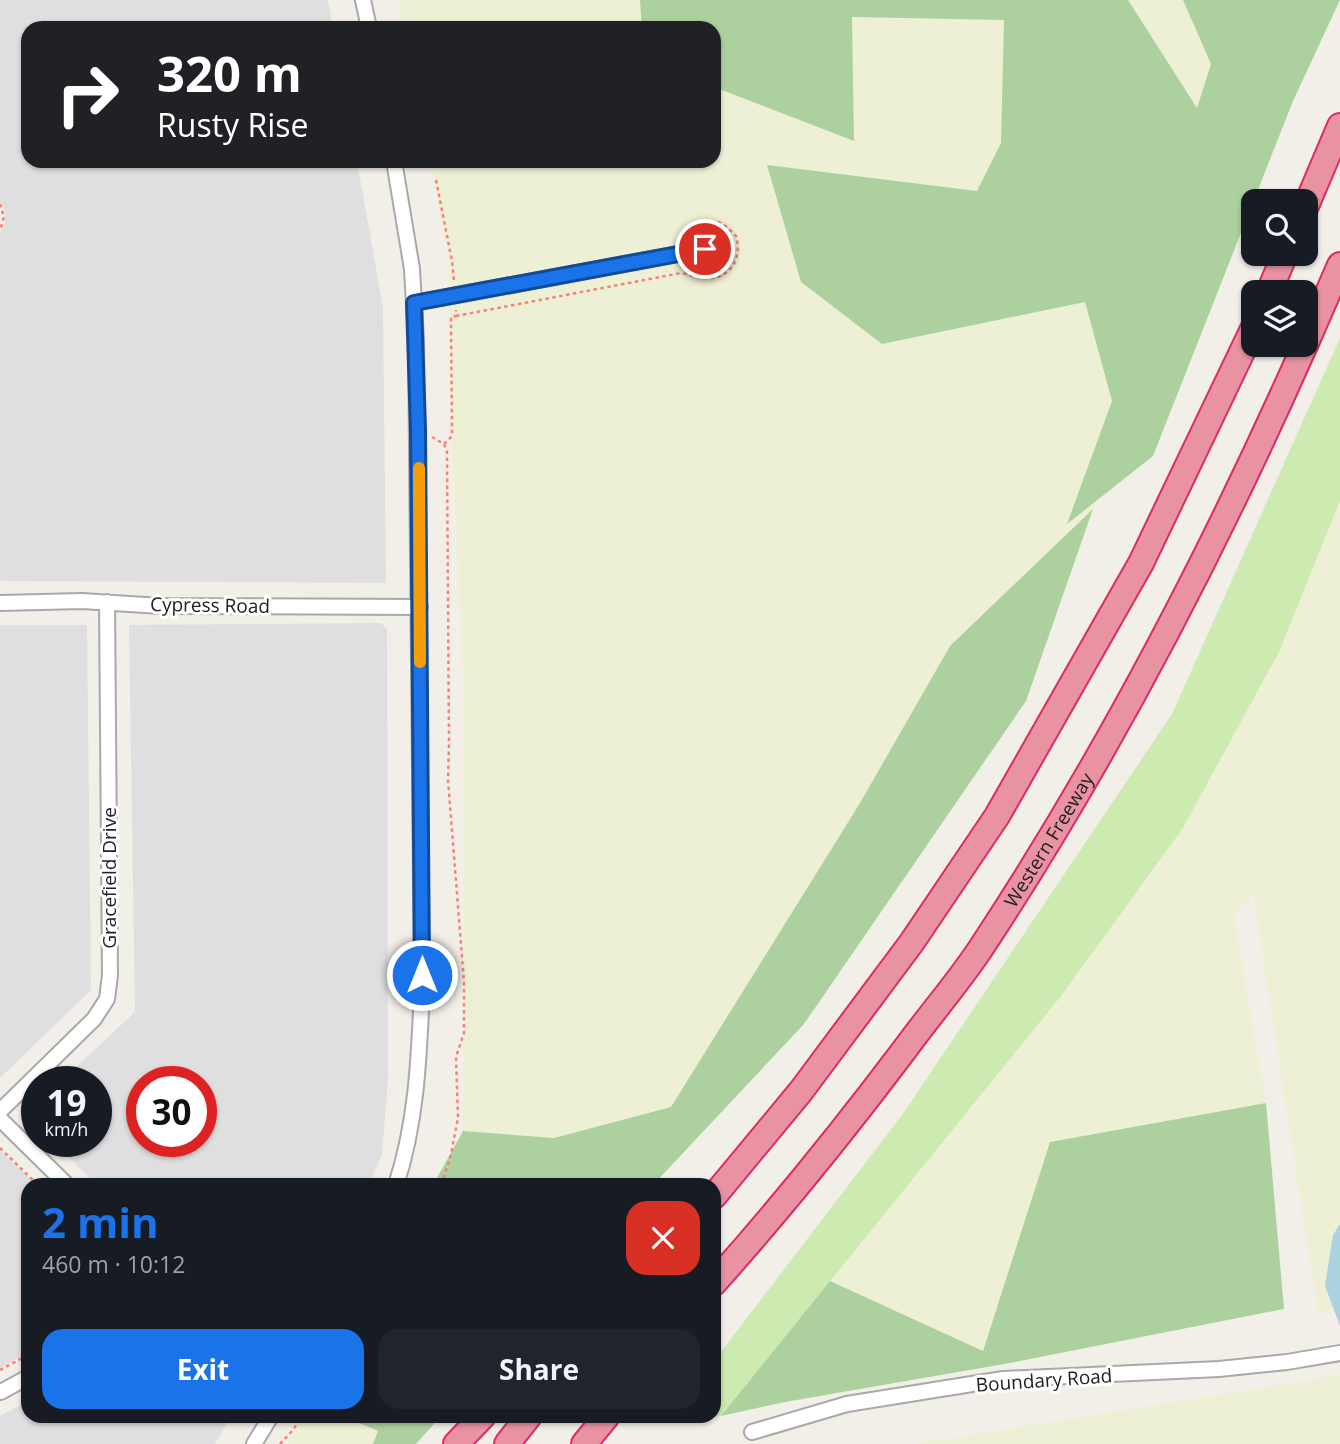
<!DOCTYPE html>
<meta charset="utf-8">
<style>
body{margin:0;font-family:"Open Sans",sans-serif;background:#20242c;color:#f1f3f6;height:100vh;display:flex;flex-direction:column;font-size:26px;white-space:nowrap}
*{box-sizing:border-box;margin:0}
p{font-size:23px;color:#9ea1a6}
.icon{flex:none;width:38px;height:38px;fill:none;stroke:currentColor;stroke-width:2;stroke-linecap:round;stroke-linejoin:round}
.map{position:relative;flex:1;overflow:hidden}
.sheet{position:absolute;left:21px;top:1178px;width:700px;height:245px;display:flex;flex-direction:column;background:#171b24;border-radius:21px;box-shadow:0 2px 5px #0004}
.sheet>*{flex:none}
.banner{position:absolute;left:21px;top:21px;width:700px;height:147px;border-radius:21px;box-shadow:0 2px 5px #0004;background:#202124;color:#fff;overflow:hidden}
.controls{position:absolute;left:1241px;top:189px;display:grid;gap:14px}
.controls a{display:grid;place-items:center;width:77px;height:77px;border-radius:14px;background:#171b24;box-shadow:0 2px 5px #0004;font-size:35px}
.speed{position:absolute;left:21px;top:1066px;display:flex;gap:14px;font-size:35px;font-weight:700;text-align:center}
.speed>*{display:grid;place-content:center;width:91px;height:91px;border-radius:50%;background:#171b24;box-shadow:0 2px 5px #0004;line-height:1}
.speed small{font-size:18px;font-weight:400}
.speed .limit{border:10px solid #d22;background:#fff;color:#111}
.pin{position:absolute;display:grid;place-items:center;width:60px;height:60px;color:#fff;margin:-30px;border:4px solid #fff;border-radius:50%;box-shadow:0 2px 7px #0007}
.me{position:absolute;width:77px;margin:-38px;rotate:0deg;stroke-linejoin:round;filter:drop-shadow(0 0 5px #0008)}
.turn{display:flex;align-items:center;gap:24px;height:147px;padding:0 21px;font-size:32px}
.turn .icon{width:91px;height:91px;stroke-width:2.5}
.turn b{display:block;font-size:49px;line-height:60px}
.round{display:grid;place-items:center;flex:none;width:74px;height:74px;border-radius:21px;background:#20242c}
.head{display:flex;align-items:center;justify-content:space-between;height:119px;padding:0 21px}
h1{font-size:42px;font-weight:700;line-height:52px;color:#1a73e8}
.primary-button{display:flex;gap:14px;margin-top:auto;padding:14px 21px}
.primary-button a{flex:1;height:80px;border-radius:21px;background:#1a73e8;color:#fff;font-size:28px;font-weight:700;line-height:80px;text-align:center}
.primary-button a+a{background:#20242c;color:#f1f3f6}
.map>svg:first-child{display:block}
</style>
<div class="map">
<svg width="1340" height="1444" viewBox="0 0 1340 1444">
<rect width="100%" height="100%" fill="#f2efe9"/>
<path fill="#e0dfdf" fill-rule="evenodd" d="M0,0H328L333,28H28V161H357L383,308L386,583L0,581V234L5,222V211L0,202Z
M381,623L387,629L388,1080L382,1154L369,1185H97L52,1141H96V1082L61,1081L135,1012L129,625ZM142,1082H201V1141H142Z
M0,625H87L91,990L0,1078Z
M0,1150L37,1185H28V1354L0,1368Z
M28,1401V1416H231L215,1444H0V1416Z"/>
<path fill="#eef0d5" d="M398,0H1308L1164,311L1093,509L950,646L860,803L671,1107L554,1138L463,1131L464,696L451,433L449,262L431,161H714V28H404Z
M1340,501V1308L1318,1313L1253,895L1234,916L1266,1103L1050,1142L983,1351L830,1281L1061,996L1183,828L1279,652Z
M1340,1374V1444H914L1304,1381Z
M303,1416H343L379,1431L373,1444H287Z"/>
<path fill="#cdebb0" d="M1340,338V501L1279,652L1183,828L1061,996L721,1416L670,1418L672,1416H714V1361L902,1115L1172,714Z"/>
<path fill="#add19e" d="M640,0H1128L1197,108L1211,64L1183,0H1340L1293,101L1153,456L1067,524L1112,401L1085,302L882,344L801,282L767,165L977,191L1001,143L1004,20L852,17L854,141L714,87V28H642Z
M1093,509L1026,701L804,1024L653,1185H433L463,1131L554,1138L671,1107L860,803L950,646Z
M1266,1103L1284,1309L1010,1363L785,1402L721,1416L830,1281L983,1351L1050,1142Z
M343,1416H441L416,1444H373L378,1431Z"/>
<path fill="#aad3df" d="M1340,1224V1326L1325,1286L1333,1235Z"/>
<g fill="none" stroke-linecap="round" stroke-linejoin="round">
<g stroke="#a9a9a9" stroke-width="18">
<path id="minor" d="M363,0L369,28
M394,161L412,269L416,339L422,989C419,1056 417,1121 396,1185
M414,303L705,249
M0,603L82,601L161,606L420,607
M0,1111L94,1019L107,999L110,975L107,602
M0,1119L67,1185
M1,1392L28,1377
M752,1432L847,1404L1003,1379L1219,1369L1287,1362L1340,1353
M254,1444L271,1416"/>
</g>
<g stroke="#dc2a67" stroke-width="28">
<g id="motorway">
<path d="M1306,206L1340,126"/>
<path d="M1269,292L1285,254"/>
<path d="M1306,343L1340,265"/>
<path d="M714,1196L801,1091L912,942L997,816L1141,563L1253,329"/>
<path id="s1" d="M714,1283C781,1208 844,1130 905,1049C929,1016 956,985 979,951C1106,759 1212,555 1305,345"/>
<path d="M456,1444L483,1416"/>
<path d="M507,1444L529,1416"/>
<path d="M584,1444L607,1416"/>
</g>
</g>
<path stroke="#fa8072" stroke-width="2.5" stroke-dasharray="3.5 3.5" stroke-linecap="butt" d="M436,180L452,261L454,281
M0,204L4,217L0,231
M456,316L681,273C691,275 701,279 710,278C733,277 742,255 736,236C711,208 702,226 679,239
M432,437L444,444L447,452L449,744L448,780L464,982V1033L456,1057L458,1118L450,1159L441,1185
M444,444L452,436L451,317L456,316V310
M0,1148L38,1185
M0,1370L28,1355
M280,1444L293,1430L302,1416"/>
<use href="#minor" stroke="#fff" stroke-width="14"/>
<use href="#motorway" stroke="#e892a2" stroke-width="24"/>
</g>
<g fill="none" stroke-linecap="round" stroke-linejoin="round">
<g stroke="#114b97" stroke-width="18">
<path id="route" d="M422,975L418,429L414,303L705,249"/>
</g>
<use href="#route" stroke="#1a73e8" stroke-width="12"/>
<path stroke="#f59e0b" stroke-width="12" d="M419,468L420,662"/>
</g>
<g text-anchor="middle" dominant-baseline="central" stroke-width="6" stroke-linejoin="round" paint-order="stroke">
<g font-size="19" fill="#222" stroke="#fff">
<text transform="translate(210 605) rotate(1)">Cypress Road</text>
<text stroke="none"><textPath href="#s1" startOffset="556">Western Freeway</textPath></text>
<text transform="translate(109 878) rotate(-90)">Gracefield Drive</text>
<text transform="translate(1044 1380) rotate(-4)">Boundary Road</text>
</g>
</g>
</svg>
<div class="controls">
<a><svg class="icon" aria-label="search" viewBox="0 0 24 24"><circle cx="10" cy="10" r="6"/><path d="M15 15l6 6"/></svg></a>
<a><svg class="icon" aria-label="layers" viewBox="0 0 24 24"><path d="M12 4l9 5-9 5-9-5zM3 14l9 5 9-5"/></svg></a>
</div>
<div class="speed"><div>19<small>km/h</small></div><div class="limit">30</div></div>
<div class="pin" style="left:705px;top:249px;background:#d93025"><svg class="icon" aria-label="arrive" viewBox="0 0 24 24"><path d="M6 21V4h12l-3 4 3 4H6"/></svg></div>
<svg class="me" style="left:422px;top:975px" viewBox="-20 -20 40 40"><circle r="17" fill="#1a73e8" stroke="#fff" stroke-width="3"/><path d="M0-11L8 9 0 5-8 9z" fill="#fff"/></svg>
<div class="banner">
<div class="turn"><svg class="icon" aria-label="right" viewBox="0 0 24 24"><path d="M7 20v-9h11M14 6l5 5-5 5"/></svg><div><b>320 m</b>Rusty Rise</div></div>
</div>
<section class="sheet">
<div class="head"><div><h1>2 min</h1><p>460 m · 10:12</p></div><a class="round" style="background:#d93025;color:#fff"><svg class="icon" aria-label="close" viewBox="0 0 24 24"><path d="M6 6l12 12M18 6L6 18"/></svg></a></div>
<div class="primary-button"><a>Exit</a><a>Share</a></div>
</section>
</div>
